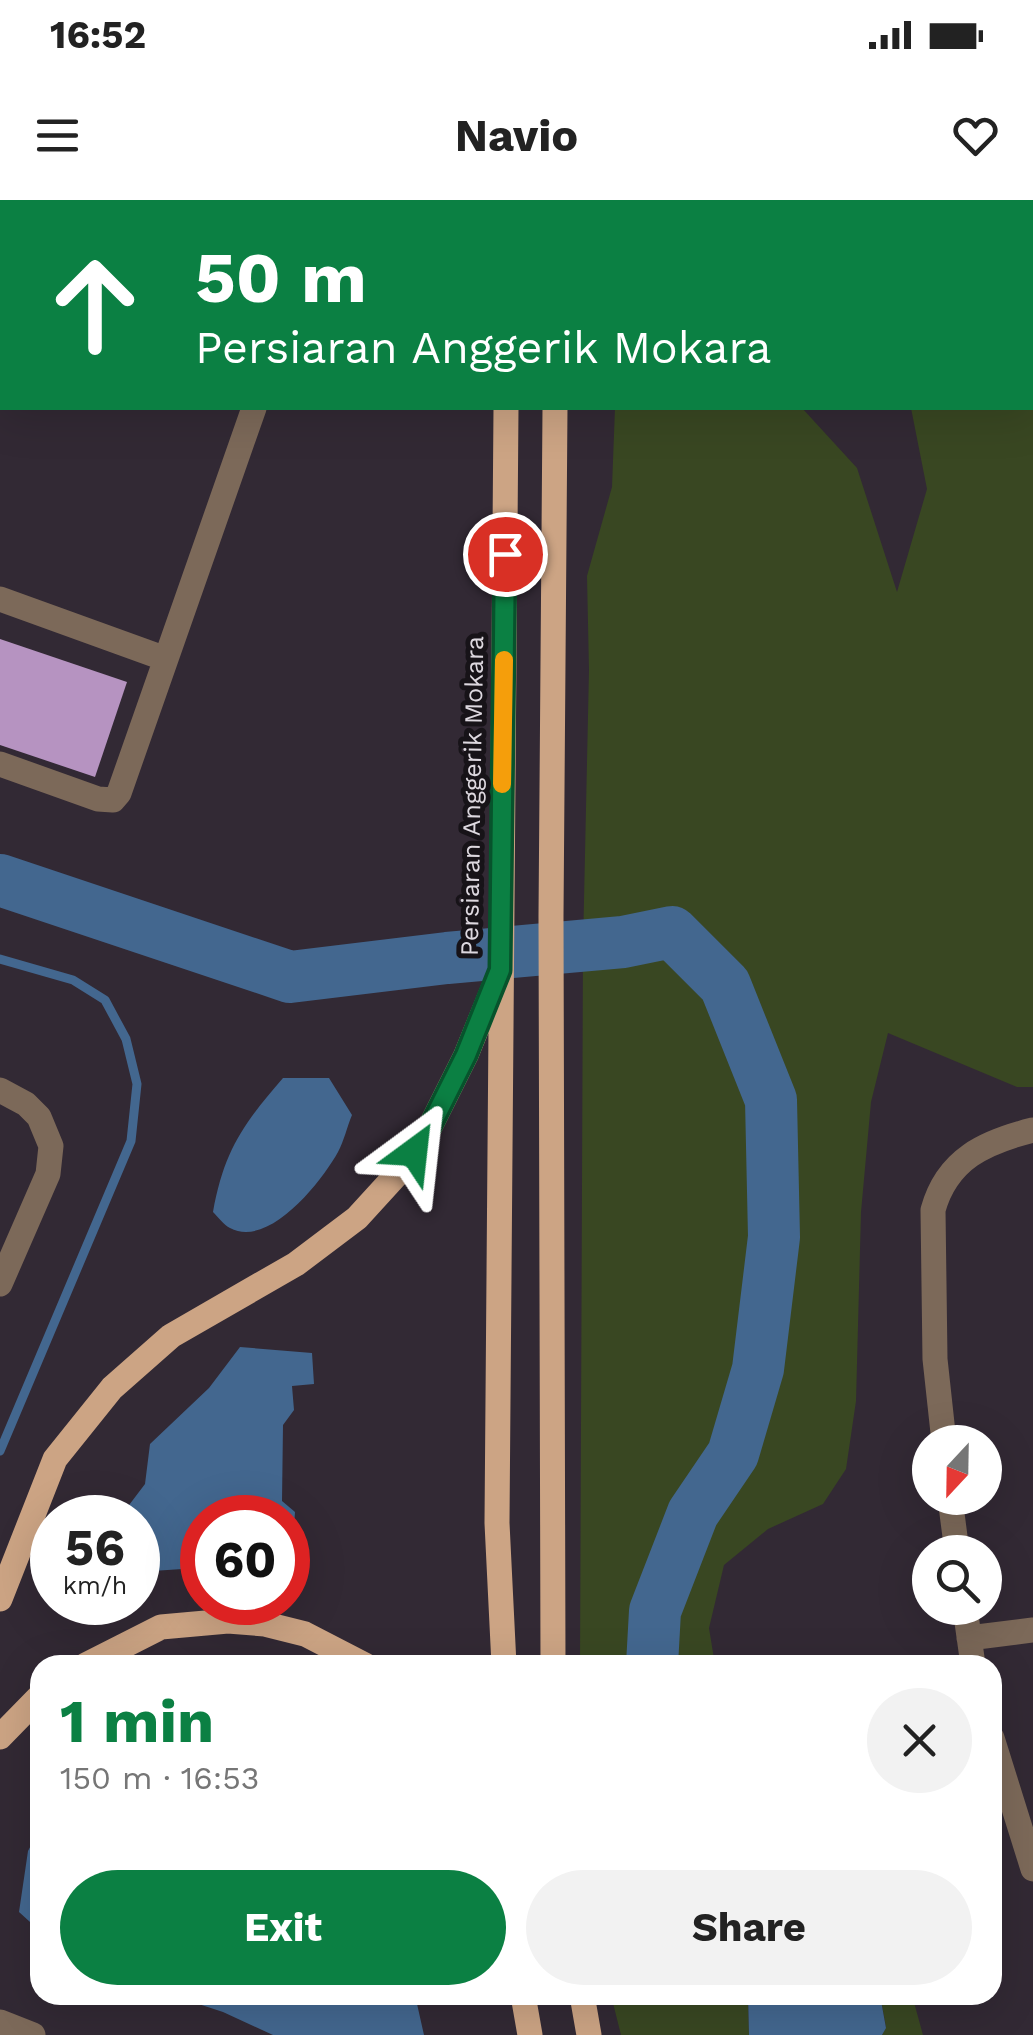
<!DOCTYPE html>
<meta charset="utf-8">
<style>
body{margin:0;font-family:"Work Sans",sans-serif;background:#f2f2f2;color:#222;height:100vh;display:flex;flex-direction:column;font-size:38px;white-space:nowrap}
*{box-sizing:border-box;margin:0}
p{font-size:32px;color:#767676}
.icon{flex:none;width:55px;height:55px;fill:none;stroke:currentColor;stroke-width:2;stroke-linecap:round;stroke-linejoin:round}
.map{position:relative;flex:1;overflow:hidden}
.details{position:absolute;left:30px;top:1455px;width:972px;height:350px;display:flex;flex-direction:column;background:#fff;border-radius:30px;box-shadow:0 10px 40px #0002}
.details>*{flex:none}
.hud{position:absolute;left:0px;top:0px;width:1035px;height:210px;box-shadow:0 10px 40px #0002;background:#0b8043;color:#fff;overflow:hidden}
.needle{width:65px;rotate:202deg}
.tools{position:absolute;left:912px;top:1225px;display:grid;gap:20px}
.tools a{display:grid;place-items:center;width:90px;height:90px;border-radius:50%;background:#fff;box-shadow:0 10px 40px #0002;font-size:50px}
.speed{position:absolute;left:30px;top:1295px;display:flex;gap:20px;font-size:50px;font-weight:700;text-align:center}
.speed>*{display:grid;place-content:center;width:130px;height:130px;border-radius:50%;background:#fff;box-shadow:0 10px 40px #0002;line-height:1}
.speed small{font-size:25px;font-weight:400}
.speed .limit{border:15px solid #d22;background:#fff;color:#111}
.pin{position:absolute;display:grid;place-items:center;width:85px;height:85px;color:#fff;margin:-42px;border:5px solid #fff;border-radius:50%;box-shadow:0 2px 10px #0007}
.me{position:absolute;width:110px;margin:-55px;rotate:30deg;stroke-linejoin:round;filter:drop-shadow(0 0 8px #0008)}
.turn{display:flex;align-items:center;gap:35px;height:210px;padding:0 30px;font-size:45px}
.turn .icon{width:130px;height:130px;stroke-width:2.5}
.turn b{display:block;font-size:70px;line-height:85px}
.round{display:grid;place-items:center;flex:none;width:105px;height:105px;border-radius:52px;background:#f2f2f2}
.overview{display:flex;align-items:center;justify-content:space-between;height:170px;padding:0 30px}
h1{font-size:60px;font-weight:700;line-height:75px;color:#0b8043}
.cta{display:flex;gap:20px;margin-top:auto;padding:20px 30px}
.cta a{flex:1;height:115px;border-radius:60px;background:#0b8043;color:#fff;font-size:40px;font-weight:700;line-height:115px;text-align:center}
.cta a+a{background:#f2f2f2;color:#222}
.status{display:flex;justify-content:space-between;align-items:center;height:70px;padding:0 50px;background:#fff;direction:ltr}
.status svg{height:28px;fill:currentColor}
header{display:flex;justify-content:space-between;align-items:center;height:130px;padding:0 30px;background:#fff;font-size:45px;font-weight:700}
.map>svg:first-child{display:block}
</style>
<div class="status"><b>16:52</b><svg viewBox="0 0 49 12"><path d="M0 12V9h3v3zM5 12V6h3v6zM10 12V3h3v9zM15 12V0h3v12zM26 1h20v11H26zM47 4h2v5h-2z"/></svg></div>
<header><svg class="icon" aria-label="menu" viewBox="0 0 24 24"><path d="M4 6h16M4 12h16M4 18h16"/></svg>Navio<svg class="icon" aria-label="heart" viewBox="0 0 24 24"><path d="M12 20l-8-8c-3-5 5-10 8-4 3-6 11-1 8 4z"/></svg></header>
<div class="map">
<svg width="1033" height="1835" viewBox="0 0 1033 1835">
<rect width="100%" height="100%" fill="#322934"/>
<path fill="#394722" d="M1033,91V887H1017L888,833L871,902L861,1012L856,1201L846,1269L823,1304L768,1329L724,1365L709,1428L715,1465H580L583,746L589,470L587,376L612,287L615,208H802L857,268L897,392L927,289L911,208H1032Z
M611,1795H748L749,1835H621Z
M880,1795H912L923,1835H882L886,1827Z"/>
<path fill="#43678f" d="M283,878H329L352,915C347,927 344,941 338,952C322,981 269,1049 230,1028C224,1025 218,1017 213,1012C224,951 243,924 283,878Z
M240,1147L312,1153L314,1184L292,1186L294,1210L283,1225L282,1301L295,1312L293,1342L288,1348V1318H202V1361L197,1368L138,1372V1318L120,1317L145,1284L150,1244L209,1188Z
M40,1628V1731L19,1712L28,1651Z
M171,1795H415L424,1835H273L223,1812Z
M748,1795H880L886,1828L882,1835H749Z"/>
<g fill="none" stroke-linecap="round" stroke-linejoin="round">
<path stroke="#43678f" stroke-width="9" d="M0,759L73,780L105,800L126,839L137,884L131,941L0,1251
M215,1461L216,1465"/>
<path stroke="#43678f" stroke-width="52" d="M0,680L290,777L447,758L623,742L672,732L725,785L771,900L774,1037L758,1169L733,1254L693,1313L655,1411L652,1465"/>
</g>
<path fill="#b693c1" d="M0,439L127,482L95,577L0,545Z"/>
<g fill="none" stroke-linecap="round" stroke-linejoin="round">
<path stroke="#7c6959" stroke-width="25" d="M0,29L2,30
M0,399L166,459
M0,564L98,599L113,600L119,593L254,208
M0,890L26,904L39,917L51,946L48,974L0,1084
M944,1242L935,1159L933,1010C947,959 985,942 1033,930
M950,1298L957,1352
M965,1408L973,1465
M969,1438L1033,1430
M992,1538L1033,1669
M0,1822L33,1835"/>
<path stroke="#cca484" stroke-width="25" d="M509,2V0
M556,2V0
M0,1399L55,1259L112,1188L171,1136L296,1064L357,1018L399,972L428,931L466,855L495,784
M86,1465L161,1427L228,1421L265,1424L305,1434L365,1465
M504,1465L497,1323L506,208
M553,1465L551,716L555,208
M0,1537L40,1496
M523,1795L530,1835
M582,1795L589,1835"/>
</g>
<g fill="none" stroke-linecap="round" stroke-linejoin="round">
<g stroke="#07532c" stroke-width="25">
<path id="route" d="M414,952L428,931L466,855L500,770L505,354"/>
</g>
<use href="#route" stroke="#0b8043" stroke-width="18"/>
<path stroke="#f59e0b" stroke-width="18" d="M502,584L504,460"/>
</g>
<g text-anchor="middle" dominant-baseline="central" stroke-width="10" stroke-linejoin="round" paint-order="stroke">
<g font-size="25" fill="#ddd8df" stroke="#171318">
<text transform="translate(472 596) rotate(-89)">Persiaran Anggerik Mokara</text>
</g>
</g>
</svg>
<div class="tools">
<a><svg class="needle" viewBox="-14 -14 28 28"><path d="M0-13l5 13h-10z" fill="#e53935"/><path d="M0 13l5-13h-10z" fill="#767676"/></svg></a>
<a><svg class="icon" aria-label="search" viewBox="0 0 24 24"><circle cx="10" cy="10" r="6"/><path d="M15 15l6 6"/></svg></a>
</div>
<div class="speed"><div>56<small>km/h</small></div><div class="limit">60</div></div>
<div class="pin" style="left:505px;top:354px;background:#d93025"><svg class="icon" aria-label="arrive" viewBox="0 0 24 24"><path d="M6 21V4h12l-3 4 3 4H6"/></svg></div>
<svg class="me" style="left:414px;top:952px" viewBox="-20 -20 40 40"><path d="M0-17L14 15 0 8-14 15z" fill="#0b8043" stroke="#fff" stroke-width="4"/></svg>
<div class="hud">
<div class="turn"><svg class="icon" aria-label="ahead" viewBox="0 0 24 24"><path d="M12 20V5M6 11l6-6 6 6"/></svg><div><b>50 m</b>Persiaran Anggerik Mokara</div></div>
</div>
<section class="details">
<div class="overview"><div><h1>1 min</h1><p>150 m · 16:53</p></div><a class="round"><svg class="icon" aria-label="close" viewBox="0 0 24 24"><path d="M6 6l12 12M18 6L6 18"/></svg></a></div>
<div class="cta"><a>Exit</a><a>Share</a></div>
</section>
</div>
